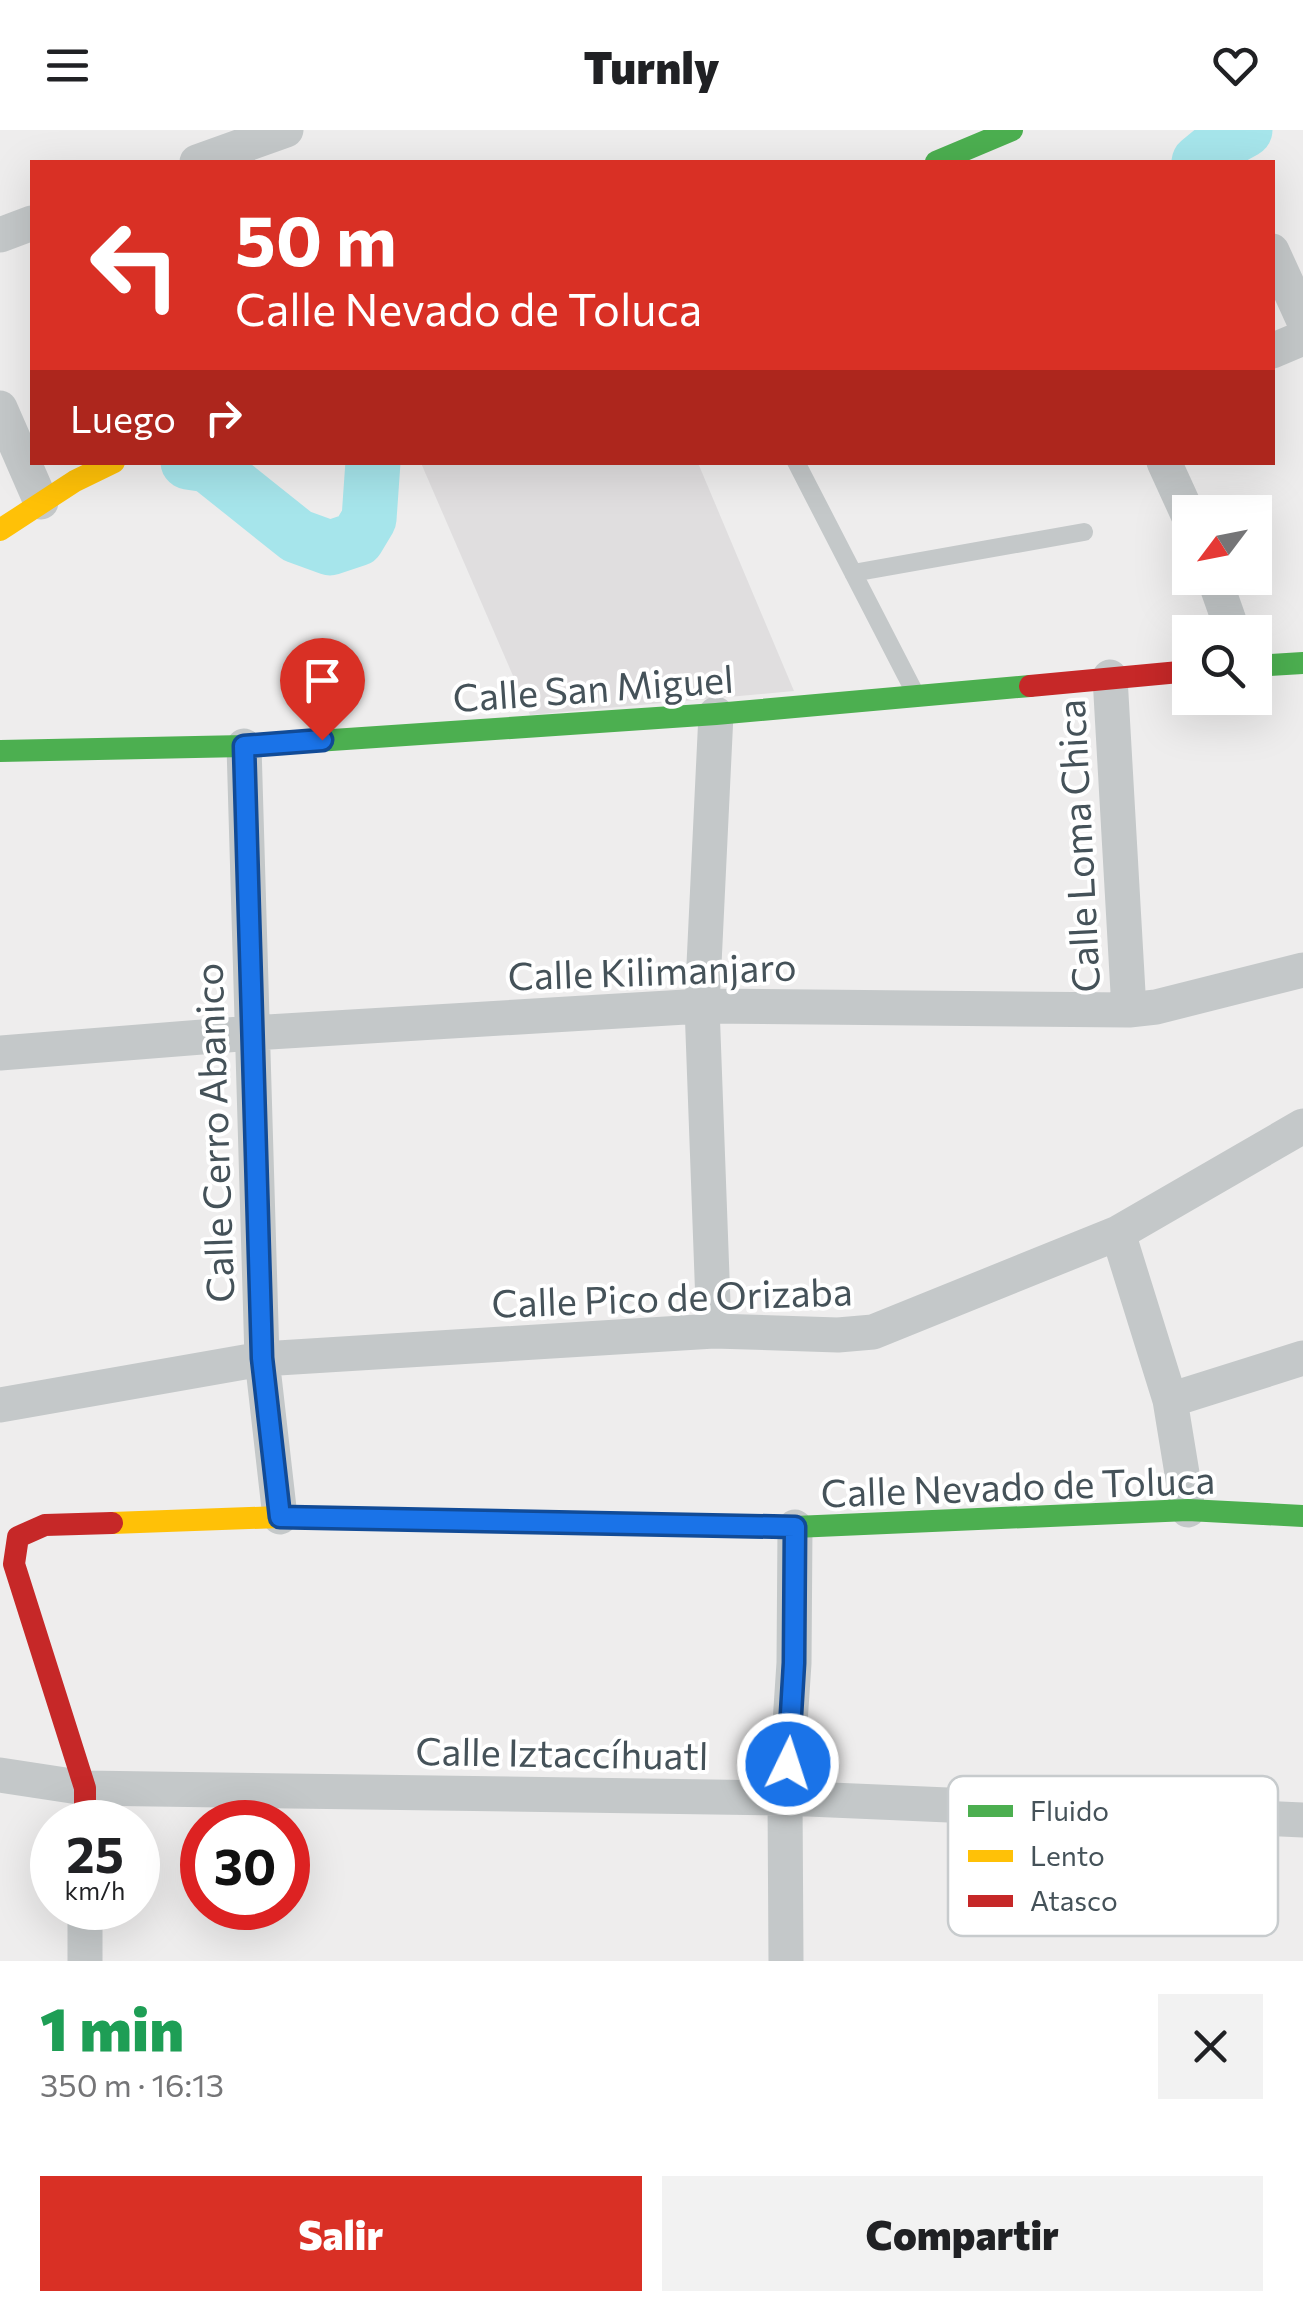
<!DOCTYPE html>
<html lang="es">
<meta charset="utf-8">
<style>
body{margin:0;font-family:Commissioner,sans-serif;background:#f2f2f2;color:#202124;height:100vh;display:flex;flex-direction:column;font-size:38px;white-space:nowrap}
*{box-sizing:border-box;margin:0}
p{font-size:32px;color:#757577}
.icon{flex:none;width:55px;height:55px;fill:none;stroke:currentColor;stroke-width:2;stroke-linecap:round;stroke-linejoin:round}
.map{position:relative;height:1831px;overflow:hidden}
.panel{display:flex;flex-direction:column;background:#fff;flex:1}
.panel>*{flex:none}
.guide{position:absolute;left:30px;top:30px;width:1245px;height:305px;border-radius:0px;box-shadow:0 10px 40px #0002;background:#d93025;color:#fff;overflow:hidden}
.needle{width:65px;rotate:238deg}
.fabs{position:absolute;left:1172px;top:365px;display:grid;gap:20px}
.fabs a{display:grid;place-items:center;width:100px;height:100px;border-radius:0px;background:#fff;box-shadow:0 10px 40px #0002;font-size:50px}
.speed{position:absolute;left:30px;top:1670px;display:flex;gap:20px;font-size:50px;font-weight:700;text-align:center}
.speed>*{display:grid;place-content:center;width:130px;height:130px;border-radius:50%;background:#fff;box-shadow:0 10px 40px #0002;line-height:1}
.speed small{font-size:25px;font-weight:400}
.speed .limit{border:15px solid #d22;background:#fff;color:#111}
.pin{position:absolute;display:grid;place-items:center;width:85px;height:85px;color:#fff;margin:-102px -42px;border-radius:50% 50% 50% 0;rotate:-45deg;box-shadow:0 0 10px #0007}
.pin .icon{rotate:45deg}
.me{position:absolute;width:110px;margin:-55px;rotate:4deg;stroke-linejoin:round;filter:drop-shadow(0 0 8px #0008)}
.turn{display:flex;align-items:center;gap:35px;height:210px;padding:0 40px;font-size:45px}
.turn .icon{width:130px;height:130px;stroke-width:2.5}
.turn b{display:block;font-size:70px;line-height:85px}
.then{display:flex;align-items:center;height:95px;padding:0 40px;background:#0003;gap:20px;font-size:38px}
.round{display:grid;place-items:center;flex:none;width:105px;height:105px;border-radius:0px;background:#f2f2f2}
.head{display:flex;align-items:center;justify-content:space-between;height:170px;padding:0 40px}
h1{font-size:60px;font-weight:800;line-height:75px;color:#1e9e55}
.action{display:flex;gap:20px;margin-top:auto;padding:20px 40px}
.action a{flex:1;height:115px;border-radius:0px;background:#d93025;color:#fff;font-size:40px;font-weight:800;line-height:115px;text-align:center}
.action a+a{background:#f2f2f2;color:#202124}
header{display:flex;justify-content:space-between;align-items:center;height:130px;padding:0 40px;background:#fff;font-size:45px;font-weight:800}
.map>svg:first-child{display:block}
</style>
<header><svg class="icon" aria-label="menu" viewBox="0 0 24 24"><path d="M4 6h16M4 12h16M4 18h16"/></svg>Turnly<svg class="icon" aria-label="heart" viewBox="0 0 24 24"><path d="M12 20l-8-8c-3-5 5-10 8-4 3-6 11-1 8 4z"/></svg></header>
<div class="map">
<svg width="1303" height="1831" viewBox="0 0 1303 1831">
<rect width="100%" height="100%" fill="#eeeded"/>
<path fill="#e0dedf" d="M421,333H698L794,561L530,585Z"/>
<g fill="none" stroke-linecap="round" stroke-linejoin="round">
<path stroke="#a6e5eb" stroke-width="55" d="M1199,32L1223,12L1245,0
M188,332L208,335L297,406L330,418L357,409L369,389L373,332"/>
<path stroke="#c4c8c9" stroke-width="18" d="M796,332L915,563
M853,443L1084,402"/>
<path stroke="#c4c8c9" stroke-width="35" d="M197,32L286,0
M0,105L32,93
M1272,121L1303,189
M1272,221L1303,208
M0,278L41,372
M1164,332L1190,389
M1214,448L1233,502
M1110,547L1129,880
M244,616L262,1229L280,1387
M0,923L252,903L702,876L1129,880L1156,877L1303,840
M1118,1103L1170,1270L1188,1380
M714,1201L702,876L716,584
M1170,1270L1303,1228
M0,1275L262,1229L714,1201L838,1205L873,1202L1118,1103L1303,996
M0,1645L85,1658L785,1668L1303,1690
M85,1831V1778
M786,1831L785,1668L794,1533L795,1397"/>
<path stroke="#4caf50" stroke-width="22" d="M936,32L1012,0
M1255,536L1303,533
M0,621L244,616L716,584L1030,556
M677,1395L795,1397L1188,1380L1303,1386"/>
<path stroke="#ffc107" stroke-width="22" d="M0,400L75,351L114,332
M112,1393L280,1387L429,1390"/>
<path stroke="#c62828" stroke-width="22" d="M1030,556L1190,541
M429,1390L677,1395
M85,1692V1658L14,1434L18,1407L45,1395L112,1393"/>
</g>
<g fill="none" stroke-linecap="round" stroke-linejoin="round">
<g stroke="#114b97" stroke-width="25">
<path id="route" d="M322,610L244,616L262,1228L280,1387L795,1397L794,1533L788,1634"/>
</g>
<use href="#route" stroke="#1a73e8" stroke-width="18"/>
</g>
<g text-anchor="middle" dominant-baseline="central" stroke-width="8" stroke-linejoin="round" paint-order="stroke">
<g font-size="38" fill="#455259" stroke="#fff">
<text transform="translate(593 557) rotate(-4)">Calle San Miguel</text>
<text transform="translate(1077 716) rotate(-93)">Calle Loma Chica</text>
<text transform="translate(652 840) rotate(-2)">Calle Kilimanjaro</text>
<text transform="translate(213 1003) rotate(-92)">Calle Cerro Abanico</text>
<text transform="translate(672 1166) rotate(-2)">Calle Pico de Orizaba</text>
<text transform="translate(1018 1355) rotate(-2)">Calle Nevado de Toluca</text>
<text transform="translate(562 1622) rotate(1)">Calle Iztaccíhuatl</text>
</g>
</g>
<rect x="948" y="1646" width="330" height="160" rx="15" fill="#fff" stroke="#c7cbcd" stroke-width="2.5"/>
<rect x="968" y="1675" width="45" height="12" fill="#4caf50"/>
<rect x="968" y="1720" width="45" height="12" fill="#ffc107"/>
<rect x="968" y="1765" width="45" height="12" fill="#c62828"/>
<g font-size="28" fill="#455259">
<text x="1030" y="1691">Fluido</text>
<text x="1030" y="1736">Lento</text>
<text x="1030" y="1781">Atasco</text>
</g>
</svg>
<div class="fabs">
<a><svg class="needle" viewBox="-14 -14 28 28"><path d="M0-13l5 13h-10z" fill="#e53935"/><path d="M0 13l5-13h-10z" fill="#757577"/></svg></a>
<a><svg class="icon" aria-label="search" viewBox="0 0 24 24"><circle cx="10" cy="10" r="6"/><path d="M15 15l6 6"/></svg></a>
</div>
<div class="speed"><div>25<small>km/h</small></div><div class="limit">30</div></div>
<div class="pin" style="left:322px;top:610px;background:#d93025"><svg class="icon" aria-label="arrive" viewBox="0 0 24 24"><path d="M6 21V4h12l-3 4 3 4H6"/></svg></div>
<svg class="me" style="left:788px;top:1634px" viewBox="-20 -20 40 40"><circle r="17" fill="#1a73e8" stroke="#fff" stroke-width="3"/><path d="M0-11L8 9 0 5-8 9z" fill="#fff"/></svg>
<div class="guide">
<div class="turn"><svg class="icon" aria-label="left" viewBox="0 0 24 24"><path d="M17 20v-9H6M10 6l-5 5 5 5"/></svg><div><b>50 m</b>Calle Nevado de Toluca</div></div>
<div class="then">Luego<svg class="icon" aria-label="right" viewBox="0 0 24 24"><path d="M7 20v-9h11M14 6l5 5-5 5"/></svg></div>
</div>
</div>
<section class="panel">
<div class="head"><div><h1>1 min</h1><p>350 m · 16:13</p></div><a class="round"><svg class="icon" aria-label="close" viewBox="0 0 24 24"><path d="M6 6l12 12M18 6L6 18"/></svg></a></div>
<div class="action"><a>Salir</a><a>Compartir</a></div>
</section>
